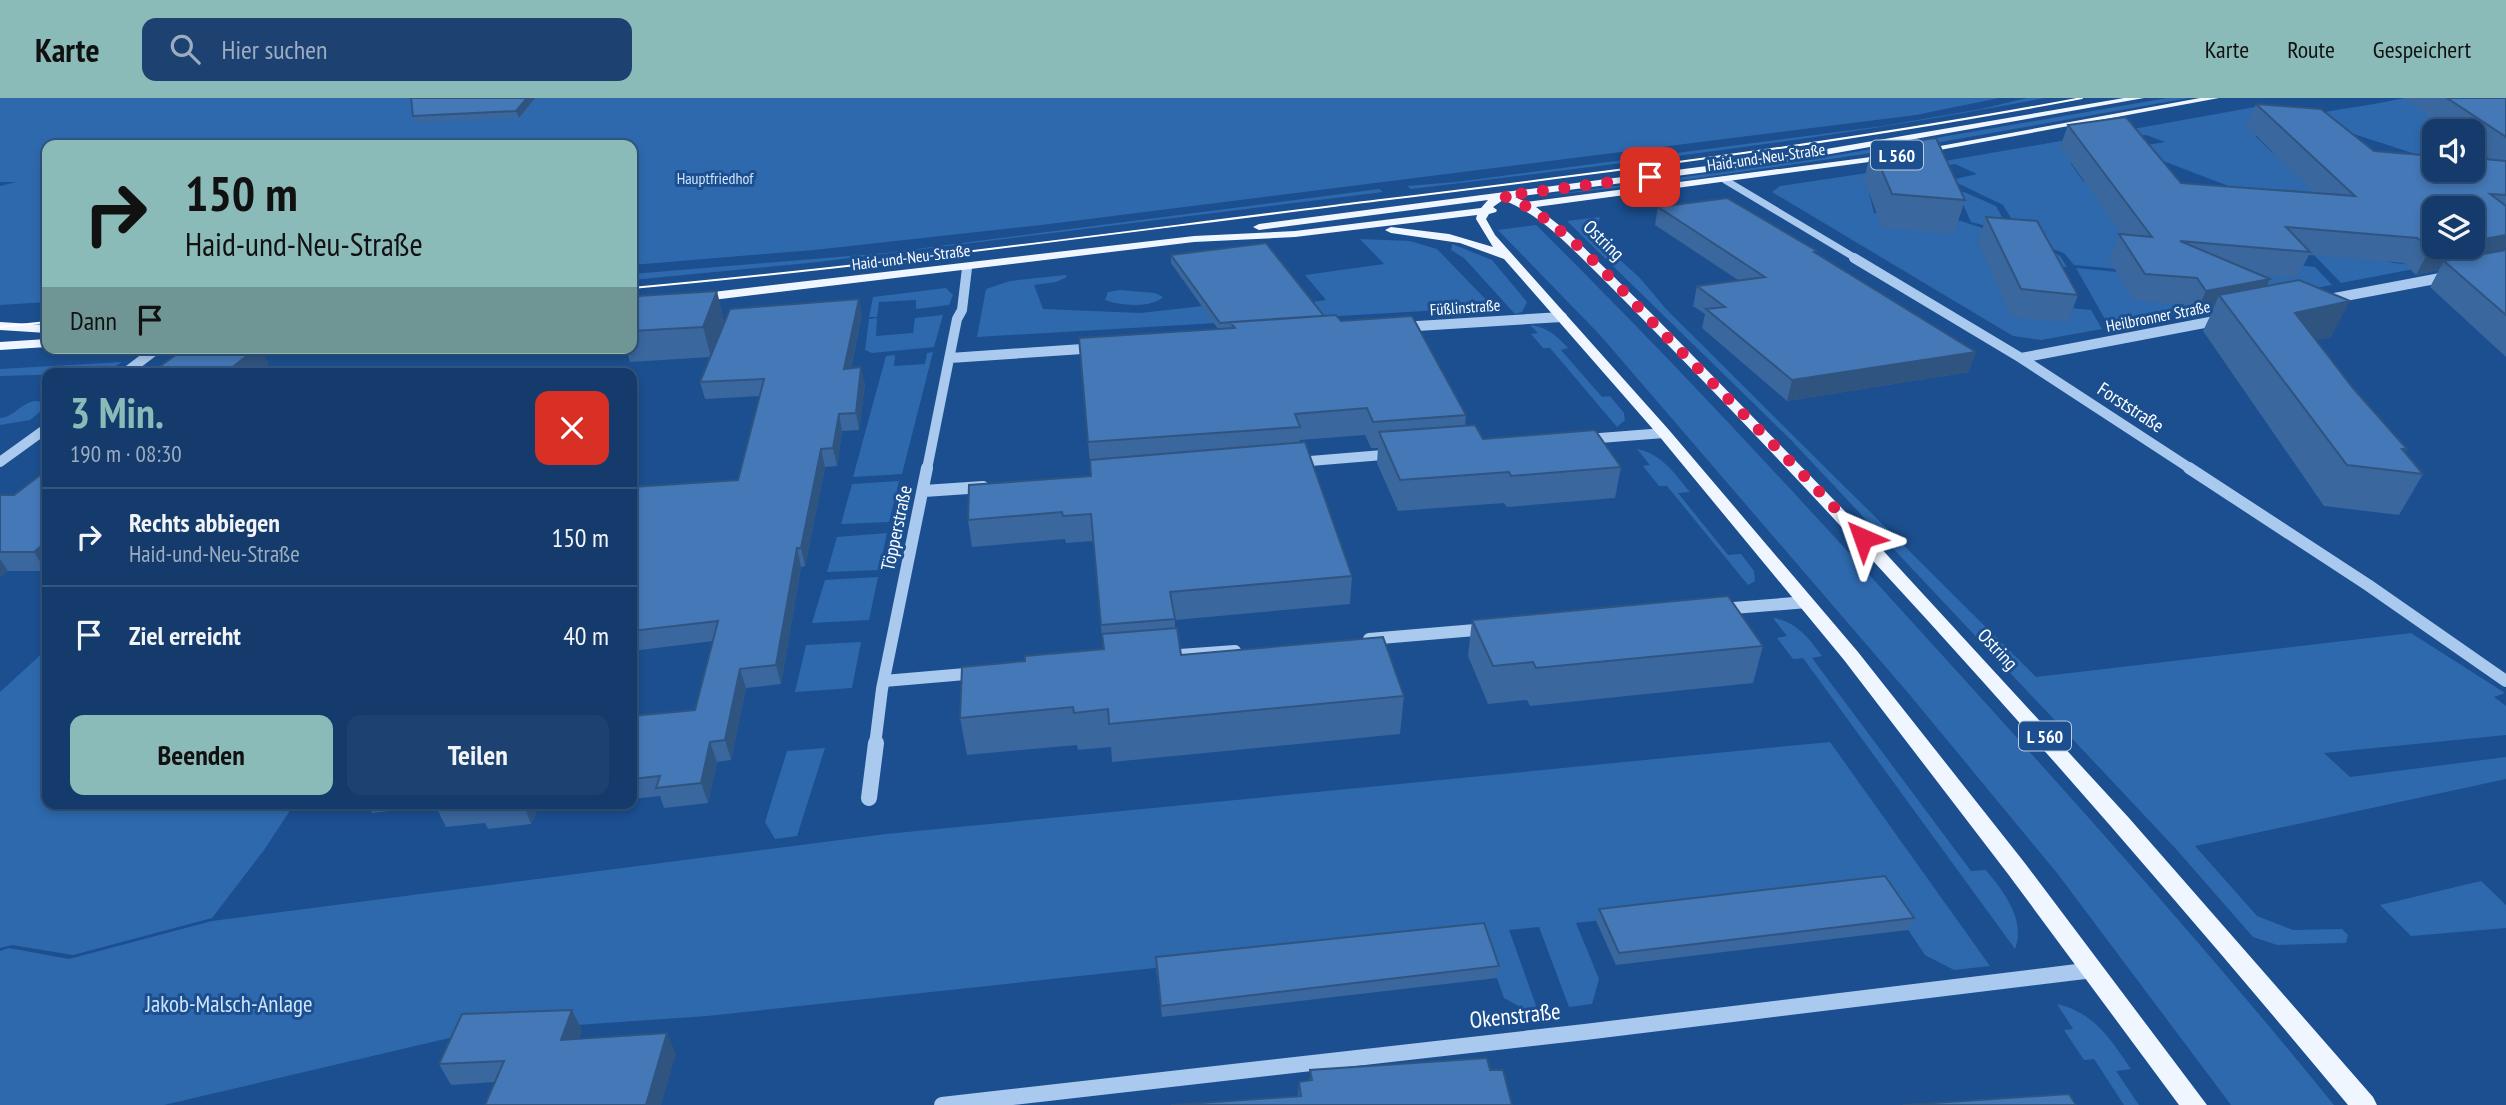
<!DOCTYPE html>
<html lang="de">
<meta charset="utf-8">
<style>
body{margin:0;font-family:"PT Sans Narrow",sans-serif;background:#1d4271;color:#f1f3f6;height:100vh;display:flex;flex-direction:column;font-size:26px;white-space:nowrap}
*{box-sizing:border-box;margin:0}
p{font-size:23px;color:#9dadc1}
.icon{flex:none;width:38px;height:38px;fill:none;stroke:currentColor;stroke-width:2;stroke-linecap:round;stroke-linejoin:round}
.map{position:relative;flex:1;overflow:hidden}
.details{position:absolute;left:42px;top:270px;width:595px;height:441px;display:flex;flex-direction:column;background:#143b6b;border-radius:14px;box-shadow:0 4px 10px #0003,0 0 0 2px #33557e}
.details>*{flex:none}
.guide{position:absolute;left:42px;top:42px;width:595px;height:214px;border-radius:14px;box-shadow:0 4px 10px #0003,0 0 0 2px #33557e;background:#8bbbb9;color:#111;overflow:hidden}
.buttons{position:absolute;left:2422px;top:21px;display:grid;gap:14px}
.buttons a{display:grid;place-items:center;width:63px;height:63px;border-radius:14px;background:#143b6b;box-shadow:0 4px 10px #0003,0 0 0 2px #33557e;font-size:35px}
.pin{position:absolute;display:grid;place-items:center;width:60px;height:60px;color:#fff;margin:-30px;border-radius:14px;box-shadow:0 4px 10px #0006}
.me{position:absolute;width:77px;margin:-38px;rotate:317deg;stroke-linejoin:round;filter:drop-shadow(0 0 5px #0008)}
.turn{display:flex;align-items:center;gap:24px;height:147px;padding:0 28px;font-size:32px}
.turn .icon{width:91px;height:91px;stroke-width:2.5}
.turn b{display:block;font-size:49px;line-height:60px}
.then{display:flex;align-items:center;height:66px;padding:0 28px;background:#0003;gap:14px;font-size:26px}
.round{display:grid;place-items:center;flex:none;width:74px;height:74px;border-radius:14px;background:#1d4271}
.overview{display:flex;align-items:center;justify-content:space-between;height:119px;padding:0 28px}
h1{font-size:42px;font-weight:600;line-height:52px;color:#8bbbb9}
.cta{display:flex;gap:14px;margin-top:auto;padding:14px 28px}
.cta a{flex:1;height:80px;border-radius:14px;background:#8bbbb9;color:#111;font-size:28px;font-weight:600;line-height:80px;text-align:center}
.cta a+a{background:#1d4271;color:#f1f3f6}
ul{padding:0;list-style:none}
li{display:flex;align-items:center;gap:21px;height:98px;padding:0 28px;border-top:2px solid #33557e}
li div{flex:1}
li b{display:block;font-size:26px}
li em{font-style:normal}
header{display:flex;align-items:center;gap:42px;box-sizing:border-box;height:98px;padding:0 35px;background:#8bbbb9;color:#111}
header strong{font-size:33px}
nav{display:flex;gap:38px;margin-inline-start:auto;font-size:24px}
.search{width:490px;height:63px;background:#1d4271;display:flex;align-items:center;gap:18px;box-sizing:border-box;padding:0 24px;border-radius:14px;color:#9dadc1;font-size:26px}
.map>svg:first-child{display:block}
</style>
<header>
<strong>Karte</strong>
<div class="search"><svg class="icon" aria-label="search" viewBox="0 0 24 24"><circle cx="10" cy="10" r="6"/><path d="M15 15l6 6"/></svg>Hier suchen</div>
<nav><a>Karte</a><a>Route</a><a>Gespeichert</a></nav>
</header>
<div class="map">
<svg width="2506" height="1007" viewBox="0 0 2506 1007">
<rect width="100%" height="100%" fill="#1b4f8f"/>
<path fill="#2e69ad" d="M0,0H1999L1916,17L1041,127L814,152L632,167V47H47V204L0,207V88L16,84H0Z
M2027,0H2044C1835,41 1623,65 1411,91L1407,88L1456,84L1883,28L1981,11Z
M2167,0H2189L1907,50L1684,82L1535,99L1809,62Z
M2404,0H2468L2453,33H2434V62L2301,19C2335,11 2369,8 2404,0Z
M2255,9L2256,39L2272,54L2392,86L2434,123L2239,92L2129,50L2165,44L2146,37L2117,41L2122,33Z
M2089,38L2071,66L2083,83L2285,166L2315,169L2332,187L2250,202L2117,171L2074,167L2064,155L2024,141L2003,107L1951,82L1977,76L1955,66L1924,71L1916,68Z
M1908,69L1869,95L1874,115L1961,123L2051,153L2060,158L2067,169L2037,167L2059,209L2091,212L2102,231L2041,242L2013,238L1772,94L1780,88Z
M1379,91L1383,94L818,164L632,182V176L886,155Z
M1957,93L1964,94L1996,108L2010,134L1971,124Z
M1600,119L1597,130L1612,155L1639,179L1666,211L2036,579L2411,535L2505,595L2494,599L2506,608V637L2324,655L2350,679L2506,659V681L2195,748L2257,818L2293,832L2342,831L2348,837L2346,845L2277,847L2253,839L2176,751L1791,342L1567,123Z
M1536,127C1674,263 1804,405 1934,548C2070,698 2206,849 2334,1007H2231L2057,775L1909,596L1600,237L1498,132Z
M2291,133L2393,165L2429,168L2341,185Z
M1360,141L1410,143L1437,151L1493,209L977,239L986,191L1010,183L1065,177L1067,179L1056,184L1034,187L1043,211L1141,215L1220,206L1283,208L1326,202L1305,177L1384,166Z
M1452,146L1492,162L1527,204L1522,214L1515,216L1464,160L1451,152Z
M2076,170L2118,174L2171,205L2212,209L2110,230Z
M946,190L953,197L949,207L916,211V202L879,204L877,219H869L873,199Z
M1120,192L1155,195L1163,199C1153,210 1119,208 1105,202L1108,194Z
M943,217L934,249L872,255L865,252L869,221L877,220L876,238L913,235L915,220Z
M1530,227C1547,229 1557,238 1568,250L1561,252L1602,299L1610,298L1624,315L1625,322L1617,329L1550,250H1543L1531,236L1538,235Z
M933,254L902,376L853,379L886,258L895,257L894,268L925,266L927,255Z
M122,264L105,275L0,278V271Z
M36,303L46,305L47,308L30,322L0,327V320C15,319 21,304 36,303Z
M1637,351C1662,356 1674,375 1690,394L1678,395L1728,457L1741,456L1754,473L1755,483L1748,487L1667,388H1659L1643,368L1650,367Z
M899,383L889,424L841,426L852,386Z
M887,435L879,472L827,474L837,439Z
M878,479L869,522L812,525L825,482Z
M1773,520C1796,523 1809,540 1822,558L1812,560L1971,773L1986,772C2004,794 2026,822 2015,851L1803,560L1793,561L1777,540L1787,538Z
M861,544L852,590L795,594L806,547Z
M47,551V705H295L264,752L212,820L73,857L12,847L0,850V594Z
M1830,644L1990,868L1954,872L1925,857L1880,790L1576,825L1599,881L1592,906L1569,909L1539,829L1509,832L1538,913L1529,914L1504,900L1481,835L707,918L475,934L164,1007H0V853L9,850L69,861L212,823L886,736Z
M825,650L797,738L775,741L765,724L787,653Z
M2481,783L2506,807V830L2411,838L2380,807Z
M2057,906C2095,915 2110,941 2131,971L2116,973L2139,1007H2124L2094,961L2084,962L2064,932L2073,931Z"/>
<g fill="none" stroke-linecap="round" stroke-linejoin="round">
<path stroke="#a9c9ee" stroke-width="7" d="M1725,82L1857,161"/>
<path stroke="#a9c9ee" stroke-width="10" d="M1854,160L2021,260L2191,371
M2324,202L2451,178
M1401,229L1562,219
M950,260L1097,250
M2021,260L2220,222
M125,275L158,250
M1587,341L1664,335
M0,364L47,330
M1298,364L1395,356
M927,371L957,221L962,212L967,170"/>
<path stroke="#a9c9ee" stroke-width="12" d="M2189,370L2368,487L2506,583
M924,393L983,389
M1721,511L1807,504
M1369,541L1487,531
M1166,558L1235,553
M884,583L977,575
M875,647L882,591L927,370"/>
<path stroke="#a9c9ee" stroke-width="16" d="M869,700L876,645
M942,1007L1585,934L2093,872"/>
<path fill="#f0f6ff" fill-rule="evenodd" d="M2124,0H2144L1791,63L1515,99L1526,104L1894,56V60L1891,61L1536,109L1569,135L1653,217L1878,447L2129,720L2373,999L2377,1007H2348C2143,761 1932,520 1709,289C1673,252 1637,215 1600,178C1570,149 1542,117 1503,102L1493,109L1497,112L1496,114L1489,116L1486,121L1495,137L1669,332L1858,554L2024,764L2207,1007H2179L2008,776L1844,562L1659,338L1504,161L1460,145L1391,135L1385,132L1391,129L1449,136L1493,149L1476,121L1477,117L1295,139L1194,144L696,204L690,200L696,196L1194,138L1295,133L1481,110L1488,102L1259,132L1253,129L1259,126L1791,57Z
M2200,0H2219L1918,56L1913,53Z
M0,224L47,227V235L0,232Z
M47,241V249L0,252V244Z"/>
<path stroke="#fff" stroke-width="2" d="M632,190C866,169 1099,137 1333,108C1583,77 1834,47 2082,0
M0,229L47,224"/>
</g>
<path fill="#3a679d" d="M411,0H535L519,20L416,25L413,18Z
M2404,0H2506V259L2430,189L2439,172L2416,177L2404,165L2309,157L2297,180L2262,177L2270,181L2267,188L2331,239L2316,242L2353,290L2407,351L2405,354L2423,376L2399,417L2324,408L2203,233L2211,216L2194,219L2185,207L2134,202L2109,162L2119,136L2122,137L2060,49L2068,27L2181,85L2315,95L2246,28L2256,6L2374,53L2491,62L2473,49V33H2450Z
M1872,49L1965,102L1954,136L1882,130L1864,81Z
M1658,109L1816,155L1969,274L1787,303L1702,230L1705,216L1693,208L1697,188L1738,182L1655,127Z
M1986,119L2078,197L2068,224L2011,219L1978,144Z
M1171,157L1324,218L1341,223L1466,317L1465,328L1483,341L1621,369L1615,400L1507,409L1504,405L1398,413L1377,365L1378,350H1371L1365,337L1300,342L1299,345L1352,478L1350,506L1175,522V530L1181,557L1404,598L1400,636L1112,664L1111,649L1078,652L1077,647L967,657L960,620L1025,563L1103,551L1093,443L1066,445L1065,441L972,449L968,422L1091,378L1079,240L1218,231L1171,165Z
M632,212L724,222L715,248L862,216L851,270L865,286L859,332L842,333L837,368L825,369L805,468L801,469L781,586L746,590L731,662L717,664L708,705L664,710L660,698L632,701V618L695,612L713,543L632,553V389L738,382L760,298L705,301L700,284L711,259L630,264L626,250H632Z
M0,397L46,473H8L0,479Z
M1472,522L1763,548L1753,585L1530,608L1527,602L1488,606L1468,558Z
M367,705H597L537,712L531,726L488,731L485,725L446,729L436,709L437,708L372,715Z
M1599,811L1914,820L1908,832L1616,867L1596,823Z
M1499,868L1497,880L1162,919L1156,871Z
M582,932L579,941L676,956L495,984L451,987L439,966Z
M1310,972H1490L1298,998L1299,984L1310,983Z"/>
<path fill="#305480" d="M527,0H535L519,20L516,13Z
M2506,137V160L2444,163L2439,172L2416,177L2430,151L2442,149H2473V143Z
M2270,181L2258,207L2219,197L2211,216L2194,219L2206,193Z
M717,193L724,222L711,259L703,229Z
M859,201L862,216L847,287L844,271Z
M2350,203L2331,239L2277,251L2295,215Z
M257,250H261L269,266L258,275H225Z
M1976,254L1969,274L1787,303L1792,282Z
M861,269L865,286L859,332L856,315Z
M839,316L842,333L837,368L833,350Z
M821,351L825,369L805,468L801,450Z
M47,443V472L46,473L34,454Z
M797,450L801,469L781,586L776,567Z
M0,461L8,473L0,479Z
M740,571L746,590L731,662L725,642Z
M710,644L717,664L708,705L701,685Z
M523,705H534L537,712L531,726Z
M572,912L582,932L571,962L561,942Z
M667,935L676,956L661,1007H646Z"/>
<path fill="#4478b7" stroke="#305480" stroke-width="2" d="M411,0H527L516,13L413,18Z
M2447,0H2506V39Z
M2256,6L2321,11L2374,53L2434,58V72H2473V60L2506,63V97L2490,96L2506,108V137L2473,143V110H2434V149H2442L2430,151L2417,140L2286,129L2310,154L2180,143L2270,181L2206,193L2197,180L2145,176L2119,136L2152,139L2068,27L2126,19L2181,85L2355,98Z
M1936,40L1965,102L1892,96L1872,49Z
M1727,100L1817,153L1814,154L1976,254L1792,282L1706,211L1725,209L1697,188L1765,179L1658,109Z
M1986,119L2037,123L2078,197L2021,191Z
M1266,145L1324,218L1220,225L1171,157Z
M2506,152V217L2444,163Z
M2299,182L2350,203L2295,215L2353,290L2407,351H2402L2423,376L2347,367L2219,197Z
M717,193L703,229L632,233V212L638,198Z
M859,201L844,271L861,269L856,315L839,316L833,350L821,351L801,450H797L776,567L740,571L725,642L710,644L701,685L656,690L660,678L632,681V618L695,612L718,523L632,533V389L738,382L764,281L700,284L730,211Z
M1336,217L1341,223L1412,218L1466,317L1373,324L1367,310L1295,316L1300,329L1088,344L1079,240L1235,230L1230,224Z
M185,250H257L225,275H151Z
M1475,327L1483,341L1595,332L1621,369L1511,378L1509,374L1400,382L1379,334Z
M1305,344L1352,478L1170,494L1175,521L1101,527L1091,416L1063,418L1062,414L968,422L969,387L1091,378L1090,362Z
M47,372V443L34,454H0V397H14Z
M1728,498L1763,548L1536,570L1533,564L1493,568L1472,522Z
M1177,530L1181,557L1383,539L1404,598L1109,626L1108,611L1074,615L1073,609L960,620L962,569L1025,563V558L1104,551L1102,536Z
M438,705H472L436,709Z
M480,705H523L522,706L478,711Z
M1885,778L1914,820L1619,855L1599,811Z
M1484,825L1499,868L1161,908L1156,859Z
M572,912L561,942L667,935L646,1007H485L504,963L439,966L462,916Z
M1487,960L1490,972H1503L1512,1007H1171L1301,998L1299,984L1312,982L1310,972Z
M2069,996L2076,1007H1903Z"/>
<g fill="none" stroke-linecap="round" stroke-linejoin="round">
<path stroke="#e11d48" stroke-width="12" stroke-dasharray="0 21.6" d="M1650,79L1503,98C1555,114 1619,190 1659,231C1727,300 1797,369 1863,440"/>
</g>
<g text-anchor="middle" dominant-baseline="central" stroke-width="6" stroke-linejoin="round" paint-order="stroke">
<g font-size="16" fill="#fff" stroke="#1b4f8f">
<text transform="translate(1766 59) rotate(-8)">Haid-und-Neu-Straße</text>
<text transform="translate(911 159) rotate(-7)">Haid-und-Neu-Straße</text>
<text transform="translate(1465 209) rotate(-4)">Füßlinstraße</text>
<text transform="translate(2158 218) rotate(-11)">Heilbronner Straße</text>
</g>
<g font-size="16" fill="#cfe3fa" stroke="#1b4f8f">
<text x="715" y="80">Hauptfriedhof</text>
</g>
<g fill="#1b4f8f" stroke="#bbcadd" stroke-width="2">
<rect x="1871" y="42.5" width="52" height="29" rx="5"/>
<rect x="2019" y="623.5" width="52" height="29" rx="5"/>
</g>
<g font-size="18" font-weight="bold" fill="#fff">
<text x="1897" y="57">L 560</text>
<text x="2045" y="638">L 560</text>
</g>
<g font-size="19" fill="#fff" stroke="#1b4f8f">
<text transform="translate(1604 142) rotate(44)">Ostring</text>
<text transform="translate(2131 309) rotate(33)">Forststraße</text>
<text transform="translate(896 430) rotate(-78)">Töpperstraße</text>
<text transform="translate(1998 551) rotate(47)">Ostring</text>
</g>
<g font-size="23" fill="#cfe3fa" stroke="#1b4f8f">
<text x="229" y="905">Jakob-Malsch-Anlage</text>
</g>
<g font-size="23" fill="#fff" stroke="#1b4f8f">
<text transform="translate(1515 917) rotate(-6)">Okenstraße</text>
</g>
</g>
</svg>
<div class="buttons">
<a><svg class="icon" aria-label="sound" viewBox="0 0 24 24"><path d="M4 9h4l5-4v14l-5-4H4zM17 9q2 3 0 6"/></svg></a>
<a><svg class="icon" aria-label="layers" viewBox="0 0 24 24"><path d="M12 4l9 5-9 5-9-5zM3 14l9 5 9-5"/></svg></a>
</div>
<div class="pin" style="left:1650px;top:79px;background:#d93025"><svg class="icon" aria-label="arrive" viewBox="0 0 24 24"><path d="M6 21V4h12l-3 4 3 4H6"/></svg></div>
<svg class="me" style="left:1863px;top:440px" viewBox="-20 -20 40 40"><path d="M0-17L14 15 0 8-14 15z" fill="#e11d48" stroke="#fff" stroke-width="4"/></svg>
<div class="guide">
<div class="turn"><svg class="icon" aria-label="right" viewBox="0 0 24 24"><path d="M7 20v-9h11M14 6l5 5-5 5"/></svg><div><b>150 m</b>Haid-und-Neu-Straße</div></div>
<div class="then">Dann<svg class="icon" aria-label="arrive" viewBox="0 0 24 24"><path d="M6 21V4h12l-3 4 3 4H6"/></svg></div>
</div>
<section class="details">
<div class="overview"><div><h1>3 Min.</h1><p>190 m · 08:30</p></div><a class="round" style="background:#d93025;color:#fff"><svg class="icon" aria-label="close" viewBox="0 0 24 24"><path d="M6 6l12 12M18 6L6 18"/></svg></a></div>
<ul>
<li><svg class="icon" aria-label="right" viewBox="0 0 24 24"><path d="M7 20v-9h11M14 6l5 5-5 5"/></svg><div><b>Rechts abbiegen</b><p>Haid-und-Neu-Straße</p></div><em>150 m</em></li>
<li><svg class="icon" aria-label="arrive" viewBox="0 0 24 24"><path d="M6 21V4h12l-3 4 3 4H6"/></svg><div><b>Ziel erreicht</b></div><em>40 m</em></li>
</ul>
<div class="cta"><a>Beenden</a><a>Teilen</a></div>
</section>
</div>
